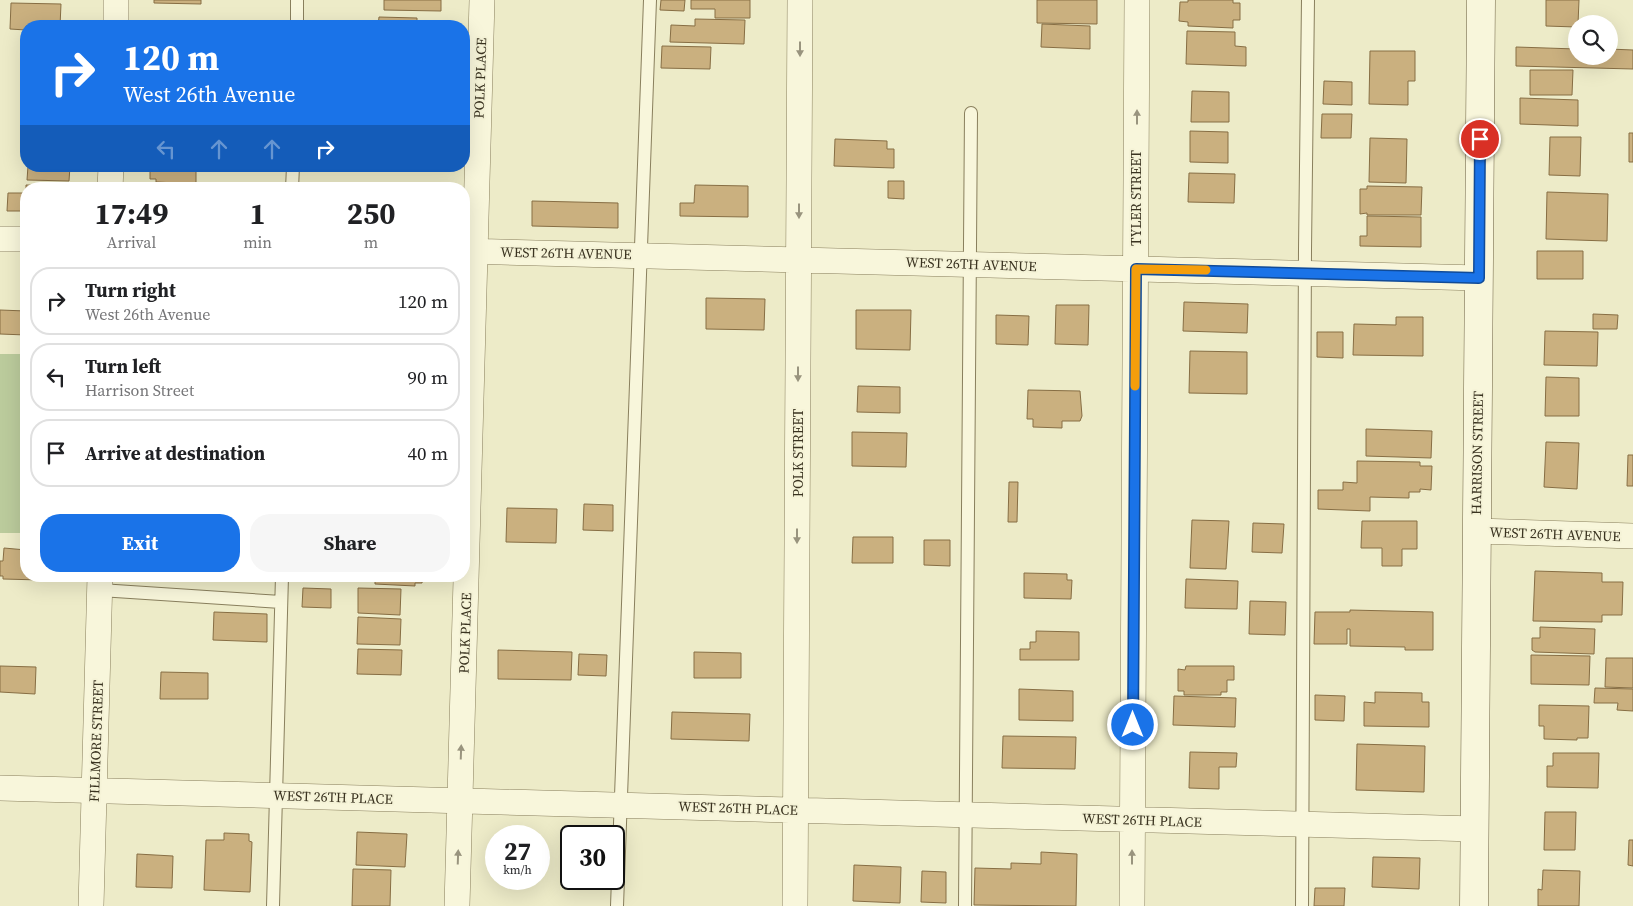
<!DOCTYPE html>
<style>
body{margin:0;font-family:"Source Serif 4",serif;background:#f6f6f6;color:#202124;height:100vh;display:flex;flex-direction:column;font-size:19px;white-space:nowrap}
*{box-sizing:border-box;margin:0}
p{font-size:16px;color:#757577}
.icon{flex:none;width:28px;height:28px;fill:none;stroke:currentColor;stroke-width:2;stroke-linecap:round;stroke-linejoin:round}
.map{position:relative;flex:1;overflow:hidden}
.details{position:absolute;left:20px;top:182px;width:450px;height:400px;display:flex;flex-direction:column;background:#fff;border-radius:20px;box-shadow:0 5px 20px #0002}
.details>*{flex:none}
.banner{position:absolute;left:20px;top:20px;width:450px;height:152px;border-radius:20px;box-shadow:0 5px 20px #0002;background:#1a73e8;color:#fff;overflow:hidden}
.tools{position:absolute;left:1568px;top:15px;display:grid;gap:10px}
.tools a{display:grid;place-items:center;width:50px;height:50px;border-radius:50%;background:#fff;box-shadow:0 5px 20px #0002;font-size:25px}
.speed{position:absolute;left:485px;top:825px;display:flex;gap:10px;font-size:25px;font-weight:700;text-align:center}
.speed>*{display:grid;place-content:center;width:65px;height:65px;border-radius:50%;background:#fff;box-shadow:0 5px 20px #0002;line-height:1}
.speed small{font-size:12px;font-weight:400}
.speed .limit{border:2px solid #111;border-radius:8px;background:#fff;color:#111}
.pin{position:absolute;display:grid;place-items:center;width:42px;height:42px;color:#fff;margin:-21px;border:2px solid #fff;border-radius:50%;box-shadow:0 1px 5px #0007}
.me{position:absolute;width:55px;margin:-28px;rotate:0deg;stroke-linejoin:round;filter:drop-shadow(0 0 4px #0008)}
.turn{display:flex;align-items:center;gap:18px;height:105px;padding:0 20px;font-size:22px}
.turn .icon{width:65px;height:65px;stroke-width:2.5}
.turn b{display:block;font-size:35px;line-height:42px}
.lanes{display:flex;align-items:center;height:48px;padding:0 20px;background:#0003;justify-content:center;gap:25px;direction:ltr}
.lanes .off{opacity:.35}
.eta{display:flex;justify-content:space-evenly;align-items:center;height:85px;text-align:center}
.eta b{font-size:30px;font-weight:700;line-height:35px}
.cta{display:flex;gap:10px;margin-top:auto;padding:10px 20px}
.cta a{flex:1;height:58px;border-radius:20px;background:#1a73e8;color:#fff;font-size:20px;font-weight:700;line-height:58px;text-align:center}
.cta a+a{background:#f6f6f6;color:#202124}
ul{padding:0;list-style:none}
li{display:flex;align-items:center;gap:15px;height:68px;margin:0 10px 8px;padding:0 10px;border:2px solid #e0e0e0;border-radius:20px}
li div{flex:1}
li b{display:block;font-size:19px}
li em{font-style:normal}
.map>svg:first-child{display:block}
</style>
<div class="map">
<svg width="1633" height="906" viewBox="0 0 1633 906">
<rect width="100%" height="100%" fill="#edebc8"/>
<path fill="#bbcb9c" d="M0,354H26V533H0Z"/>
<path fill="#cab07f" stroke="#876e44" d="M154,0H201V4L154,3Z
M384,0H441V11L384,10Z
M661,0H685L684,11L660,10Z
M691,0H750V18H715V9H691Z
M1037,0H1097V24L1037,23Z
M1188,0H1233V3H1240V20H1233V28L1188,26V22L1179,21L1180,2H1188Z
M1546,0H1579L1578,24H1576V27L1546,26Z
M11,3L61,4L60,26H26V30L10,29Z
M379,17L417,18V26H378Z
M695,19L745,20L744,44L670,42L671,25L695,26Z
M1042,24L1090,26V49L1041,47Z
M1187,31L1235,32V46L1246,47V66L1186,64Z
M662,46L711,47L710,69L661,68Z
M1516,47L1576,49V56H1609V49L1633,50V69L1516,66Z
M1370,51H1415V81H1408V105L1369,104Z
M1530,70H1573L1572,95H1530Z
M1324,81L1352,82V105L1323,104Z
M1192,91L1229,92V122H1191Z
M1520,98L1578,100V126L1520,124Z
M1322,114H1352L1351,138H1321Z
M1190,131L1228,132V163L1190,162Z
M1629,133H1633V162H1629Z
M1550,137H1581L1580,176L1549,175Z
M1370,138L1407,139L1406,183L1369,182Z
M835,139L887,141V149H894V168L834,166Z
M28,166H70L69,181L27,180Z
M150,166H196V184L156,182V179H150Z
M1189,173L1235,174L1234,203L1188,202Z
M888,181H904V199L888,198Z
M26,185L67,186V189H26Z
M695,185L748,186V217L680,216V203H694Z
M1367,186L1422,187L1421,215H1367V213L1360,214V189H1367Z
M26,190V211H7L8,193H26Z
M1547,192L1608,194L1607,241L1546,239Z
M532,201L618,203V228L532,226Z
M1367,216L1421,217V247L1360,246V236H1367Z
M1537,251H1583V279H1537Z
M706,298L765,299L764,330L706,329Z
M1184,302L1248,304L1247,333L1183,331Z
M1056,305H1089L1088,345L1055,344Z
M0,310L26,311V335L0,334Z
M856,310H911L910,350L856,349Z
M1593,314L1618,315L1617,329H1593Z
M996,315L1029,316L1028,345L996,344Z
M1396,317H1423V356L1353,355L1354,324L1396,325Z
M1545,331L1598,332L1597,366L1544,365Z
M1317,332H1343V358L1317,357Z
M1190,351L1247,352V394L1189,393Z
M1546,377L1579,378V416H1545Z
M858,386L900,387V413L857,412Z
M1028,390L1080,391L1082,416L1080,421H1062V428L1033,427V419H1027Z
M1366,429L1432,431L1431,458L1366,456Z
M852,432L907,433L906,467L852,466Z
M1546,442L1579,443L1577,489L1544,487Z
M1628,455H1633V486H1627Z
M1357,461L1420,462V466H1432L1431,490L1420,489V492H1409V498L1370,497V511L1318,509V490H1343V482L1357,483Z
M1009,482H1018L1017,522H1008Z
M584,504L613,505V531L583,530Z
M507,508L557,509L556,543L506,542Z
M1192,520L1229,521L1226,569L1190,568Z
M1362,521H1417V549H1402V566H1382V548H1361Z
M1253,523L1284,524L1282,553L1252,552Z
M853,537H893V563H852Z
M924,540H950V566L924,565Z
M4,548L26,550V576H42L41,580L3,579V576H0V561H3Z
M1535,571L1602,573V582H1623L1622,615H1602V622L1533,621Z
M1024,573L1067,574V580H1072L1071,599L1024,598Z
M368,576H423L422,583H415V586L375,584V581H368Z
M1186,579L1238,581L1237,609L1185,608Z
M303,588L331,589V608L302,607Z
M358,588L401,589L400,615L358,613Z
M1250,601L1286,602L1285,635L1249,634Z
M1350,610L1433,612V650H1405V647L1350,646V629H1347V644H1314L1315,612H1350Z
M214,612L267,614V642L213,640Z
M358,617L401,619L400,645L357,644Z
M1540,627L1595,629L1594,654L1535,652L1532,650V638H1540Z
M1036,631L1079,632V660H1020V649H1030V642H1036Z
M358,649L402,650L401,675L357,674Z
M498,650L572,652L571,680L498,679Z
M694,652L741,653V678H694Z
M579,654L607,655L606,676L578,675Z
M1531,655L1590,656L1589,685L1531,684Z
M1606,658H1633V688L1605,687Z
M0,666L36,667L35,694L0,692Z
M1186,666H1234V680H1227V692H1221V695H1184V691H1178V669L1185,670Z
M161,672L208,673V699H160Z
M1595,688L1633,689V711L1617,710L1618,703H1594Z
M1019,689L1073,691V721L1019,720Z
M1375,692L1422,693V702H1429V727L1364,726V702L1375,703Z
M1315,695L1345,696L1344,721L1315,720Z
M1174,696L1236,698L1235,727L1173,725Z
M1539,705L1589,706L1588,738H1577V740L1544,739V726H1539Z
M672,712L750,714L749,741L671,739Z
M1003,736L1076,737L1075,769L1002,768Z
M1357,744L1425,746L1424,792L1356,790Z
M1190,752L1237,753L1236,767H1219V789L1189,788Z
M1553,753H1599L1598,788L1547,787V766H1553Z
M1545,812H1576L1575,850H1544Z
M357,832L407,834L405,867L356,865Z
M224,833L249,834V841L252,842L250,892L204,890L206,840H224Z
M1629,840H1633V866L1628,865Z
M1041,852L1077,854L1076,906L974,905L975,868L1011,869V863L1041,864Z
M137,854L173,856L172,888L136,887Z
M1373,857L1420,858L1419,889L1372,887Z
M854,865L901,867L900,903L853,901Z
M353,869L391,870L390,906H352Z
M1543,870L1580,871L1579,906H1538V889L1542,890Z
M922,871L946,872V903L921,902Z
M1315,888H1345L1344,906H1314Z"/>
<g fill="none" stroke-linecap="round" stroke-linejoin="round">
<g stroke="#897f5d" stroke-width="14">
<path id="lane" d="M297,26V0
M292,189L293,166
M100,590L281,602
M273,906L282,576
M617,906L650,0
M965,906L971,113
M1302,906L1305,249L1308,0"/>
</g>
<g stroke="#897f5d" stroke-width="26">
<path id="street" d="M116,26V0
M110,189L111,166
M0,239H26
M464,251L1479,278
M1476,531L1633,536
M0,788L1475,829
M91,906L100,576
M457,906L482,0
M795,906L800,0
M1132,906L1137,0"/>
</g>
<g stroke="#6b5f40" stroke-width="29">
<path id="secondary" d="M1474,906L1481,0"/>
</g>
<use href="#lane" stroke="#f8f6db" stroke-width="12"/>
<use href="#street" stroke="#f8f6db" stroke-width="25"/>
<use href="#secondary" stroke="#f8f6db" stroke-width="28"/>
</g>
<defs><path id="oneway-solid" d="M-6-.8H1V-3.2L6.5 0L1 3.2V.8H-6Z" transform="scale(1.25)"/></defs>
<g fill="#99947e">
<use href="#oneway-solid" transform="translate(800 49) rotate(90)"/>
<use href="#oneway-solid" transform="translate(1137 117) rotate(-90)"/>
<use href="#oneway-solid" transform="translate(799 211) rotate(90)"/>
<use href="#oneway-solid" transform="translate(798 374) rotate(90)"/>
<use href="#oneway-solid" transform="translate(797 536) rotate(90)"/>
<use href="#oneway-solid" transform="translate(461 752) rotate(-88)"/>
<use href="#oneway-solid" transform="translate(458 857) rotate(-88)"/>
<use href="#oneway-solid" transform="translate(1132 857) rotate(-90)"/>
</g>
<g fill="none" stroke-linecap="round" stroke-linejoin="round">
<g stroke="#114b97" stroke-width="12">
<path id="route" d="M1133,725L1136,269L1479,278L1480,139"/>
</g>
<use href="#route" stroke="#1a73e8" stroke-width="9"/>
<path stroke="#f59e0b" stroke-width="9" d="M1135,386L1136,269L1206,270"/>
</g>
<g text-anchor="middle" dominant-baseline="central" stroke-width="4" stroke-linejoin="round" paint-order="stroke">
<g font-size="14" fill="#3a3320" stroke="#f5f3d7">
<text transform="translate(480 78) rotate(-88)">POLK PLACE</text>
<text transform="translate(1136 198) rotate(-90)">TYLER STREET</text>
<text transform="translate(566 253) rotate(1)">WEST 26TH AVENUE</text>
<text transform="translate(971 264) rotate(2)">WEST 26TH AVENUE</text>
<text transform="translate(798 453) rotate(-90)">POLK STREET</text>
<text transform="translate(1477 453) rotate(-89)">HARRISON STREET</text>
<text transform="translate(1555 534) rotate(2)">WEST 26TH AVENUE</text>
<text transform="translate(465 633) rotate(-88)">POLK PLACE</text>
<text transform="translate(96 741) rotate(-88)">FILLMORE STREET</text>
<text transform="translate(333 797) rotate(2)">WEST 26TH PLACE</text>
<text transform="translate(738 808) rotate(2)">WEST 26TH PLACE</text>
<text transform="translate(1142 820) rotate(2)">WEST 26TH PLACE</text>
</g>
</g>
</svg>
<div class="tools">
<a><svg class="icon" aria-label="search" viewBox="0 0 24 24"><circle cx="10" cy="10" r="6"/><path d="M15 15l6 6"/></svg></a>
</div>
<div class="speed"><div>27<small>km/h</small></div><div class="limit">30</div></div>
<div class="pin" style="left:1480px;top:139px;background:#d93025"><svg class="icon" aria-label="arrive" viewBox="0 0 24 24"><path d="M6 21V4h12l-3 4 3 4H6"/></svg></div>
<svg class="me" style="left:1133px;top:725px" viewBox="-20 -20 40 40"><circle r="17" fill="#1a73e8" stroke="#fff" stroke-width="3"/><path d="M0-11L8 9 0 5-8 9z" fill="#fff"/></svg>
<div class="banner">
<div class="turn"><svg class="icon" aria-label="right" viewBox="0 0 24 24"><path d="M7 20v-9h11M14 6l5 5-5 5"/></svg><div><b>120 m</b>West 26th Avenue</div></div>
<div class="lanes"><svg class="icon off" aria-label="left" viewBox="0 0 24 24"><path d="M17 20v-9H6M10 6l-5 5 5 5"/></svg><svg class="icon off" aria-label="ahead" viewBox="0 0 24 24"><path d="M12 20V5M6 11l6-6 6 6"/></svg><svg class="icon off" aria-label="ahead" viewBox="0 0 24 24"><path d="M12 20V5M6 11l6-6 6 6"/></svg><svg class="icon" aria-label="right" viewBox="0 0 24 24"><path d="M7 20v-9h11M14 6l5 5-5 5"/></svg></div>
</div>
<section class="details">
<div class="eta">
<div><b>17:49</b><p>Arrival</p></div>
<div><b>1</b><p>min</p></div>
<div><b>250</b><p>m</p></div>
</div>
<ul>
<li><svg class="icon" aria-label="right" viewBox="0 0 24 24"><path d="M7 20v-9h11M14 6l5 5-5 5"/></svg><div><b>Turn right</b><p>West 26th Avenue</p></div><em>120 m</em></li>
<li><svg class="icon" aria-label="left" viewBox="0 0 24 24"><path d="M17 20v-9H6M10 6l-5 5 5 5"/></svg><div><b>Turn left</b><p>Harrison Street</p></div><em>90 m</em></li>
<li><svg class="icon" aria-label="arrive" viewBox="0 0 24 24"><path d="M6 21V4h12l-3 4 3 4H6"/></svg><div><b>Arrive at destination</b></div><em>40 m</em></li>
</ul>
<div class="cta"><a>Exit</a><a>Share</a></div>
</section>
</div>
